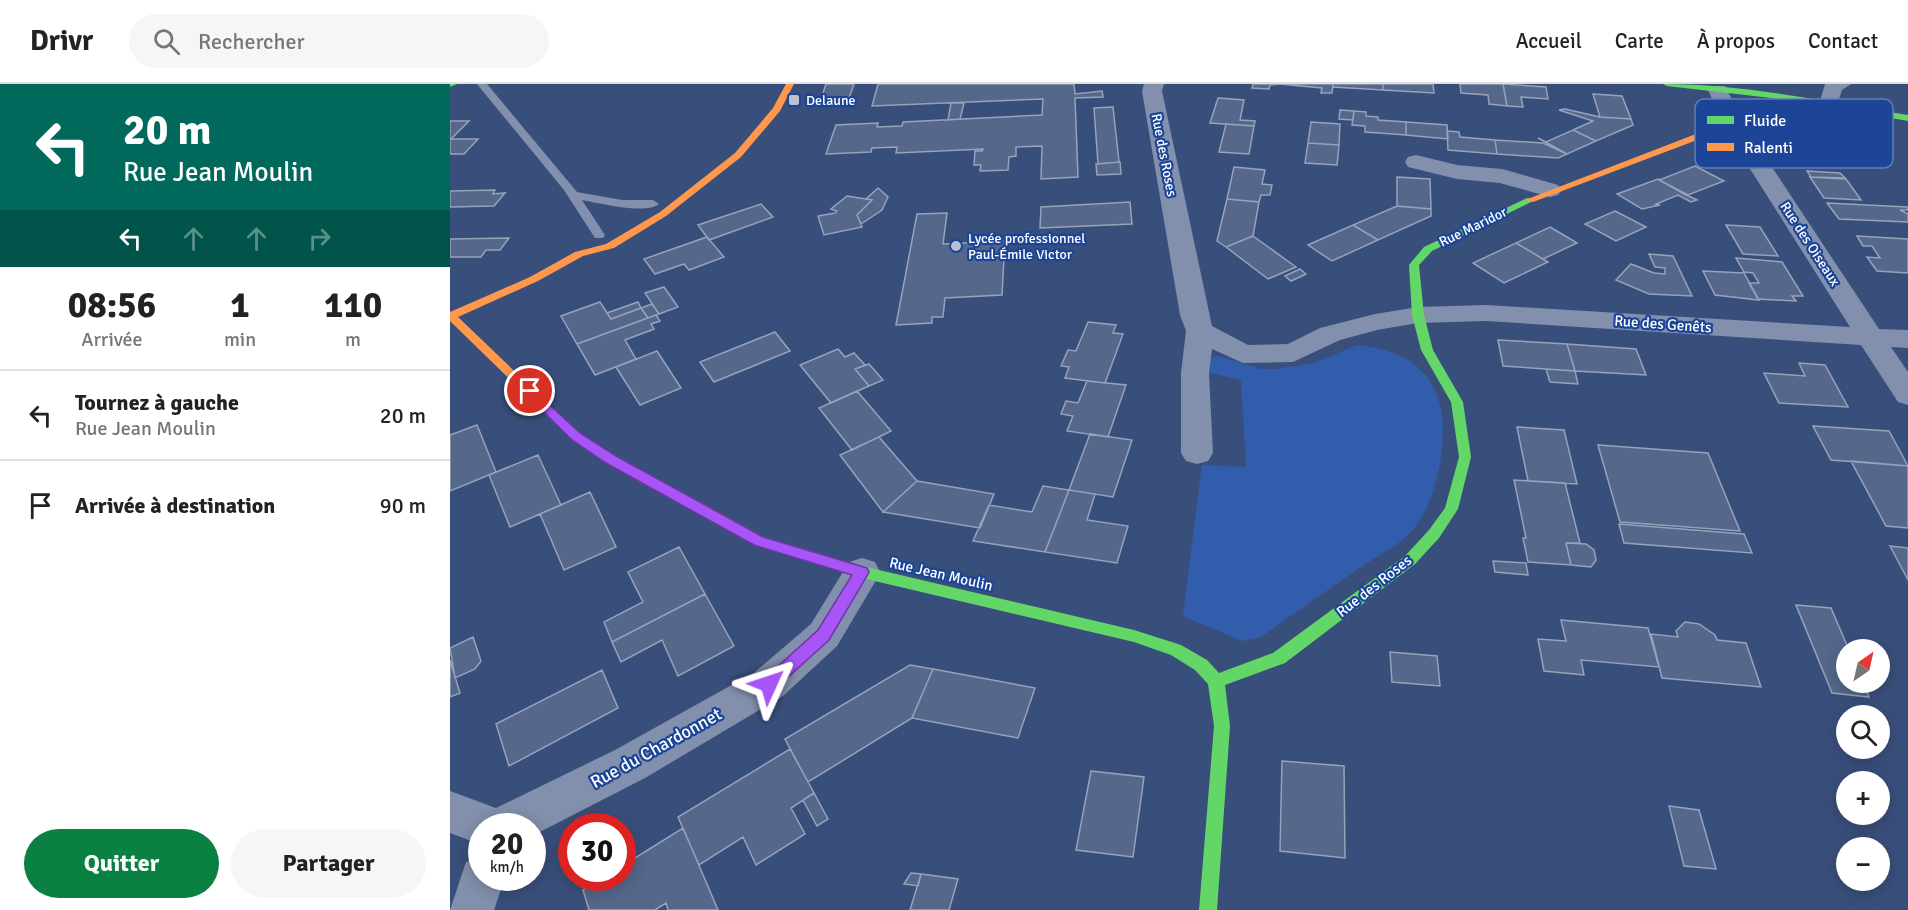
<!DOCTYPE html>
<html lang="fr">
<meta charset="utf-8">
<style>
body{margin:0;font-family:Signika,sans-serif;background:#f6f6f6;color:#222;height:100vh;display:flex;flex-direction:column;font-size:22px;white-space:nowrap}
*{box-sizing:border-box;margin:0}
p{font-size:20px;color:#767676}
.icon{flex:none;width:33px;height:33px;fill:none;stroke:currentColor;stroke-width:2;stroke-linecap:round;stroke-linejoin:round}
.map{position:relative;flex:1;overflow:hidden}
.sheet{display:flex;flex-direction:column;background:#fff;width:450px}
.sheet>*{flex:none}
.banner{background:#00695c;color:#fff;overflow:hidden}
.needle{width:39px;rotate:34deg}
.tools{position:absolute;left:1386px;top:555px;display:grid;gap:12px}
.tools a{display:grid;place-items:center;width:54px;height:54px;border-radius:50%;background:#fff;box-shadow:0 3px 15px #0003;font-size:30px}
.speed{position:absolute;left:18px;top:729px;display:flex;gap:12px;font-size:30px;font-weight:700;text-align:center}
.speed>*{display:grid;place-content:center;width:78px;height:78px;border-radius:50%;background:#fff;box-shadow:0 3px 15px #0003;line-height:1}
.speed small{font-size:15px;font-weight:400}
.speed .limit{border:9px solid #d22;background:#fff;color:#111}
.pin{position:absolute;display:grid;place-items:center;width:51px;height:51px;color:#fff;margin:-26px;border:3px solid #fff;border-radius:50%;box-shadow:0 2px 6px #0007}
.me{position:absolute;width:66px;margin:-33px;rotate:48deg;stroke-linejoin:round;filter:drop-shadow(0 0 4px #0008)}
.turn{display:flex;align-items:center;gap:21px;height:126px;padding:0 24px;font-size:27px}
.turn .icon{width:78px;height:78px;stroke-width:2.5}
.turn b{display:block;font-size:42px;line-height:51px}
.lanes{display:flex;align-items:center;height:57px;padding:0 24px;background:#0003;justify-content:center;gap:30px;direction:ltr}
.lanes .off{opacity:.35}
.eta{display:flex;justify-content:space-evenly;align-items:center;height:102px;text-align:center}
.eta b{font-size:36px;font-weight:700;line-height:42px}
.button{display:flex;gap:12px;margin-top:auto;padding:12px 24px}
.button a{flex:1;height:69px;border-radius:36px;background:#0b8043;color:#fff;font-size:24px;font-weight:700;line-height:69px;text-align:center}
.button a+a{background:#f6f6f6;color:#222}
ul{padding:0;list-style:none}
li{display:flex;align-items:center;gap:18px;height:90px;padding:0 24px;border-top:2px solid #e0e0e0}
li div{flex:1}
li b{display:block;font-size:22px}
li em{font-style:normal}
header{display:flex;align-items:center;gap:36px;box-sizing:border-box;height:84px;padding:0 30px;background:#fff;border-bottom:2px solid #e0e0e0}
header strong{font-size:28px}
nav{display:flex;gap:33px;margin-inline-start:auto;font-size:21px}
.search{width:420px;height:54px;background:#f6f6f6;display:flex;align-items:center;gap:15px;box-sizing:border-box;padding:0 21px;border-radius:33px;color:#767676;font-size:22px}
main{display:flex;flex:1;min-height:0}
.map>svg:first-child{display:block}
</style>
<header>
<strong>Drivr</strong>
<div class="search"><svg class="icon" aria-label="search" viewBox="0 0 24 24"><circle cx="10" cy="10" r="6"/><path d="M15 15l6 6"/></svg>Rechercher</div>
<nav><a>Accueil</a><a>Carte</a><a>À propos</a><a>Contact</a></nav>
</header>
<main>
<section class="sheet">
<div class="banner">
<div class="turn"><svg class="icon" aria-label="left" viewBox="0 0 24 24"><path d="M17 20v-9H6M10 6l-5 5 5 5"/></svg><div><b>20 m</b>Rue Jean Moulin</div></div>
<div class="lanes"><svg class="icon" aria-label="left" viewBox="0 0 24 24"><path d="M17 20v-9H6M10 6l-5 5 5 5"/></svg><svg class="icon off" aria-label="ahead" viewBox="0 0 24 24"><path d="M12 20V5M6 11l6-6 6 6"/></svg><svg class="icon off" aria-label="ahead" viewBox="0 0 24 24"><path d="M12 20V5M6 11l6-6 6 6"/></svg><svg class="icon off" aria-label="right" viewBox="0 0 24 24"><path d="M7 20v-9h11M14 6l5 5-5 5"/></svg></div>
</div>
<div class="eta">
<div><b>08:56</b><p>Arrivée</p></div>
<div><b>1</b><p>min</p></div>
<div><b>110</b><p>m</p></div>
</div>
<ul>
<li><svg class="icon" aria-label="left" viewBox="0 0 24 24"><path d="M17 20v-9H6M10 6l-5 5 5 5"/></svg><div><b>Tournez à gauche</b><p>Rue Jean Moulin</p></div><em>20 m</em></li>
<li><svg class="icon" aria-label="arrive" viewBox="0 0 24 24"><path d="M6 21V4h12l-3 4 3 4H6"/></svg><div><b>Arrivée à destination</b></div><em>90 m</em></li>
</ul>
<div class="button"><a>Quitter</a><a>Partager</a></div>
</section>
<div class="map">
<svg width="1458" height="826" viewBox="0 0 1458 826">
<rect width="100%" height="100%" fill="#394f7b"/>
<path fill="#325dac" d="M907,261C979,268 1002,311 990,379C985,404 978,429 960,449C948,462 929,471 914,481C879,505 844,530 809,554L792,557L733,532L752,381L796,383L791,296L756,288L759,274L768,272L811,285H826L864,279Z"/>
<path fill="#55678a" stroke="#96a3bb" stroke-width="1.5" d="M376,0H404L399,14L371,15Z
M428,0H624L625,10L652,7L653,13L625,14L628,93L591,95L592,62L566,63V72L559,73L558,86L530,87L531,81H524L525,67H532L533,65L446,69L447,63L422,64L421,68L376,70L386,41L428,39L427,43L452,42L453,38L592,31L593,15L422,22Z
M803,0H830L820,1L819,5L802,4Z
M830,0H883L882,9H871L872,4Z
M883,0H933V6L883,3Z
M933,0H983L984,9L933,6Z
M1010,0H1053L1057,22L1039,20L1038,11L1011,9Z
M1053,0L1096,3L1098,15L1071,13L1073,23L1057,22Z
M1143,10L1172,12L1181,35L1150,33Z
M768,14L794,16L790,36L805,37L804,42L760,39Z
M501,19H514L510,35L498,36Z
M663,23L669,78L648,80L644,24Z
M1115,25L1150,33L1181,35L1183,41L1146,57L1123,46L1143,37L1109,26Z
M890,26L904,27L903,36L889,35Z
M904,27L916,28V32L928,33V36L956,38V51L915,48V42L902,41Z
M0,37H19L1,55H28L14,70H0Z
M861,38L890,40L889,61L858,59Z
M956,38L997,41L998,55L956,51Z
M776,40L804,42L799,70L769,68Z
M1123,46L1146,57L1117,70L1088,54L1096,58Z
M997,47L1009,48L1010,53L1045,56L1047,70L998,66Z
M1045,56L1093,59L1117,70L1108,74L1047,70Z
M858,59L889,61L887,81L855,79Z
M670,78L671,90L647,91L646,80Z
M1245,82L1274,97L1238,111L1209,96Z
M784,83L815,86L812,100L822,101L820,111H811L809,118L777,115Z
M1357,87L1390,89L1395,94L1361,93Z
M947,93L980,95L981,125L947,122Z
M1360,93L1396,95L1411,116L1374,114Z
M1208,95L1234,110L1247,116L1241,118L1228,111L1206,120L1210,121L1192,125L1167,110Z
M428,104L438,113L432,126L411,140L407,131L422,116L416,115Z
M45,106L43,110L55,109L44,122L0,123V107Z
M397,112L422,116L407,131L412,143L374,151L368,132L385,129L387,127L381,125Z
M777,115L809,118L803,152L776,163L767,157Z
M680,118L682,140L590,144L591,123Z
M1377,119L1457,123L1458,126H1450L1458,130V138L1389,135Z
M311,120L323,133L259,156L248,141Z
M947,122L981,125V132L928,156L903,141Z
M1165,127L1196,143L1166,157L1135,140Z
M497,129L493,160L555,157L552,211L495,214L493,233H482V239L446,241L467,130Z
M903,141L928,156L882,177L858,161Z
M1276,141L1310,143L1328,172L1293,170Z
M1100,143L1127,159L1093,175L1066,159Z
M803,152L846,183L818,195L776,163Z
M1407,152L1458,155V189L1427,187L1417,173L1430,174L1422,162H1413Z
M257,153L274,173L239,186L234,180L205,190L194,175Z
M59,154L50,166H36L31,173H0V155Z
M1066,159L1098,178L1054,199L1023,179Z
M1199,170L1223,172L1242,212L1199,210L1166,196L1181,180L1204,189L1215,190V184L1205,183Z
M1286,174L1332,178L1353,212H1342L1346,217L1308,215L1299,199H1309L1303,189L1294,188Z
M850,185L856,190L841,197L835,192Z
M1253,187L1294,189L1309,216L1265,211Z
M214,203L228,223L209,230L195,209Z
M150,218L161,235L191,224L198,234L127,260L111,232Z
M188,218L191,224L161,235L157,229Z
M202,220L209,230L198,234L191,224Z
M206,231L210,237L201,240L204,245L175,256L186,275L145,291L127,260Z
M638,238L666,241L663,249L673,250L655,299L615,294L619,283L611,282L618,266L626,267Z
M325,248L340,267L264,298L250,278Z
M1048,256L1117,260L1125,287L1053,282Z
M1117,260L1186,265L1196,291L1125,287Z
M388,265L395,273L404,269L415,281L405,285L419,302L381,319L350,281Z
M207,267L231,304L190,321L166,283Z
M1349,279L1375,281L1398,323L1329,319L1314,289L1355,292Z
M419,280L433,296L419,302L405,285Z
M1096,285L1125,287L1128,300L1100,298Z
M637,297L676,301L658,353L617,347L623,332L611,330L616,317L628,319Z
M407,307L441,347L402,366L369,324Z
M27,341L46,388L0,407V351Z
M1363,342L1439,347L1458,382L1381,376Z
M1067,343L1114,346L1127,400L1078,397Z
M640,350L682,356L663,413L619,406Z
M429,353L467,397L433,428L390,371Z
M1148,361L1258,369L1290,447L1170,438Z
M88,371L111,421L60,443L39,391Z
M1401,377L1458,382V444L1436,442Z
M1064,396L1115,399L1130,459H1116L1121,481L1078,478L1073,454H1076Z
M467,397L544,410L530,444L433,428Z
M593,402L619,406L595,468L523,457L539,421L582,428Z
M619,406L645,410L637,436L678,442L667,479L595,468Z
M140,408L166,463L114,486L90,430Z
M1169,440L1294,450L1302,469L1174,459Z
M1116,459L1136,460L1144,466L1146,476L1141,483L1121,481Z
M1440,462L1458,464V496Z
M229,463L255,510L162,558L154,538L193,518L178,488Z
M1043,477L1076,479L1078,491L1045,488Z
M255,510L284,562L228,592L212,556L171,578L162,558Z
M1346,521L1381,524L1399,566H1396V598H1413L1419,613L1382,609Z
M1111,536L1198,544L1209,583L1131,576L1134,591L1094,587L1088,555L1116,557Z
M1235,538L1249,540L1265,551L1267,556L1296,559L1311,603L1212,594L1201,550L1228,553L1226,547Z
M23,553L31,577L25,585L5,594L0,564Z
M940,568L987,572L990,602L942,598Z
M0,576L10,609L0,613Z
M460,581L483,585L462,634L358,698L335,655Z
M483,585L585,604L568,654L462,634Z
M152,586L168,624L59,682L46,640Z
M340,665L364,709L341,724L355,750L306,781L293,753L249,781L228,733Z
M832,677L894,682L895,774L830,767Z
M641,687L694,693L683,773L626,766Z
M364,709L378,735L367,742L353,716Z
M1219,722L1249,726L1266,785L1234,782Z
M233,744L268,826H218L216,819L205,826H139L133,806L153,794H172V782Z
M461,789L471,790L468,802L454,800Z
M471,790L508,795L499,826H460Z"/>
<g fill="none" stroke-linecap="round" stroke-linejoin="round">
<path fill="#8290ad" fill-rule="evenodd" d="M27,0H37L127,108L172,116H203L209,120C195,131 149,119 132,116L155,151L153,154H145L114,106Z"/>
<path fill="#8290ad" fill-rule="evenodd" d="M694,0H714L712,7L762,242L798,261L838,260L870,244L925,230L968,223L1036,221L1400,243L1278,50L1258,6L1261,2H1275L1300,50L1429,245L1458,246V264L1441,263L1458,288V321L1448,318L1411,261L1036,237L968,239L927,246L890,256L843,278L793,279L762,265L759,289L763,369L758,377L747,380L736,377L731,369V289L736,247L730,231L692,7Z
M1375,0H1401L1392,6L1386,24H1372L1369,20Z
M966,71L1007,81L1052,85L1108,101L1112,106L1108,111L1100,113L1050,99L1007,95L958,83L955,78L958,73Z
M412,474L425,478L430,488L425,498L387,562L333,612L195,694L82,752V742H32V761L0,749V707L46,724L165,666L305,588L361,540L399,478Z
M32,772V794H55L44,826H0L16,778Z"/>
<path fill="#63d668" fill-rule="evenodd" d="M0,0H7L0,3Z
M1213,0C1295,0 1377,18 1458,31V37L1338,16L1217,2Z
M1077,114L1085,116L982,167L969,181L974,231L983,266L1013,318L1021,373L1008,425L989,454L965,480L835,579L775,601L780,642L767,826H749L764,642L758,600L745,586L721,571L684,558L412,494L309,462L222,416L220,412L227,407L232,408L314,453L412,482L684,546L731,561L757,576L769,589L823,569L955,472L979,446L995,424L1009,373L1001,318L971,266L962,231L959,181L974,163Z"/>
<path fill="#ff974d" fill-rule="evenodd" d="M336,0H344L330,27L291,73L216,132L164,164L133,172L88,197L8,233L129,349L166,373L232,408L234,412L227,417L156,379L121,355L0,237V228L80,193L125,168L156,160L210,128L285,69L323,24Z
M1289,47L1293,50L1292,52L1255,53L1083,118L1075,116L1251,48Z"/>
</g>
<path fill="#a855f7" stroke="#6d37a1" stroke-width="1.5" d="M80,303L130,349L166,372L313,453L417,484L419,488L417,492L379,556L325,605H314L311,600L314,595L368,546L402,491L304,461L156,379L121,355L76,310V304Z"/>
<g fill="#bac1d1" stroke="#1d4597" stroke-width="2">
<rect x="338" y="10" width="12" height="12" rx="3"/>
<circle cx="506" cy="162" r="6"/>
</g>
<g text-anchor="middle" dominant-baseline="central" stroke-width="4.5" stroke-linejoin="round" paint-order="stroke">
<g font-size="14" fill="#fff" stroke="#1d4597" text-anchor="start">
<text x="356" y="16">Delaune</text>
<text x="518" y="154">Lycée professionnel<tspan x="518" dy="16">Paul-Émile Victor</tspan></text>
</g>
<g font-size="14" fill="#fff" stroke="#1d4597">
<text transform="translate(714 71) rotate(79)">Rue des Roses</text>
<text transform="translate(1023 143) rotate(-26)">Rue Maridor</text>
<text transform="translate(1360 160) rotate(57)">Rue des Oiseaux</text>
</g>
<g font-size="15" fill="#fff" stroke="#1d4597">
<text transform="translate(1213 240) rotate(4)">Rue des Genêts</text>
<text transform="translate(491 490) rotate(13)">Rue Jean Moulin</text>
<text transform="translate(924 502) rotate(-38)">Rue des Roses</text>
</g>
<g font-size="18" fill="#fff" stroke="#1d4597">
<text transform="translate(206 664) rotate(-29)">Rue du Chardonnet</text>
</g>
</g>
<rect x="1245" y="15" width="198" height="69" rx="9" fill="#1d4597" stroke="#617db6" stroke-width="1.5"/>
<rect x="1257" y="32" width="27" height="8" fill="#63d668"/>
<rect x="1257" y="59" width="27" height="8" fill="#ff974d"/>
<g font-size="16" fill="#fff">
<text x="1294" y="42">Fluide</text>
<text x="1294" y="69">Ralenti</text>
</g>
</svg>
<div class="tools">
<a><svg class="needle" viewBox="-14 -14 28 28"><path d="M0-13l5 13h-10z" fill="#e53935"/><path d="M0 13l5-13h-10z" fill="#767676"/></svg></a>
<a><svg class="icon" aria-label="search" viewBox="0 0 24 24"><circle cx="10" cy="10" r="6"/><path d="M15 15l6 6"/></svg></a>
<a>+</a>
<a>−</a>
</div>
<div class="speed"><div>20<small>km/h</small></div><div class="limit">30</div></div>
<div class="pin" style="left:80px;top:307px;background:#d93025"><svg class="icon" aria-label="arrive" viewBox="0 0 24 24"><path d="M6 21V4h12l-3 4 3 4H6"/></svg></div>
<svg class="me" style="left:319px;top:600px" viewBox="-20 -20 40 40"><path d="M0-17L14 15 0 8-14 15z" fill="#a855f7" stroke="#fff" stroke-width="4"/></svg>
</div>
</main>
